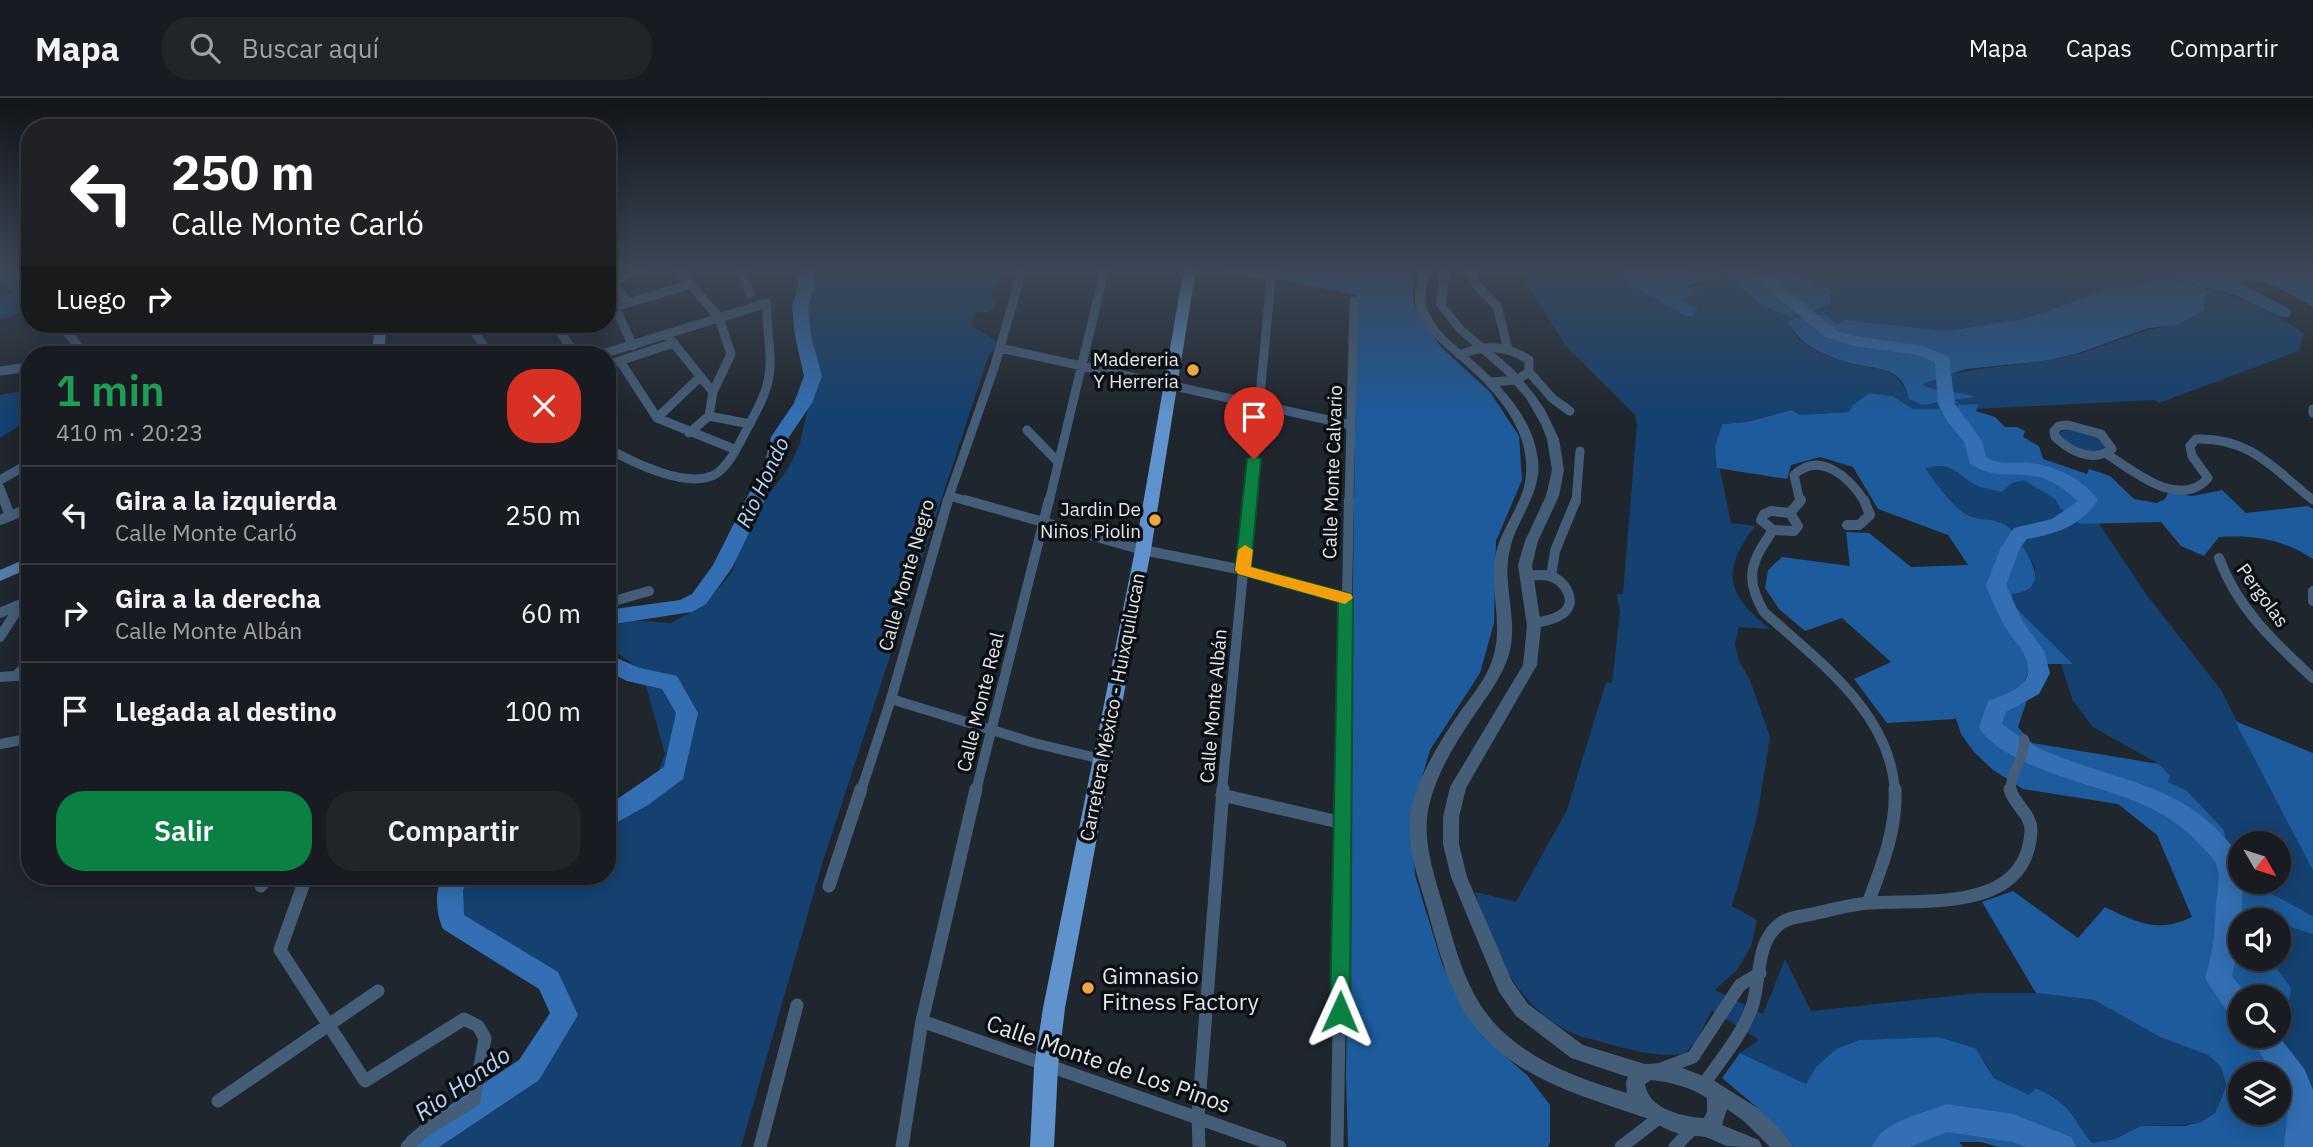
<!DOCTYPE html>
<html lang="es">
<meta charset="utf-8">
<style>
body{margin:0;font-family:"IBM Plex Sans",sans-serif;background:#21252a;color:#f1f3f6;height:100vh;display:flex;flex-direction:column;font-size:26px;white-space:nowrap}
*{box-sizing:border-box;margin:0}
p{font-size:23px;color:#9fa1a5}
.icon{flex:none;width:38px;height:38px;fill:none;stroke:currentColor;stroke-width:2;stroke-linecap:round;stroke-linejoin:round}
.map{position:relative;flex:1;overflow:hidden}
.side{position:absolute;left:21px;top:248px;width:595px;height:539px;display:flex;flex-direction:column;background:#181c22;border-radius:28px;box-shadow:0 4px 18px #0003,0 0 0 2px #363a40}
.side>*{flex:none}
.banner{position:absolute;left:21px;top:21px;width:595px;height:214px;border-radius:28px;box-shadow:0 4px 18px #0003,0 0 0 2px #363a40;background:#202124;color:#fff;overflow:hidden}
.needle{width:46px;rotate:129deg}
.tools{position:absolute;left:2228px;top:733px;display:grid;gap:14px}
.tools a{display:grid;place-items:center;width:63px;height:63px;border-radius:50%;background:#181c22;box-shadow:0 4px 18px #0003,0 0 0 2px #363a40;font-size:35px}
.pin{position:absolute;display:grid;place-items:center;width:60px;height:60px;color:#fff;margin:-72px -30px;border-radius:50% 50% 50% 0;rotate:-45deg;box-shadow:0 0 7px #0007}
.pin .icon{rotate:45deg}
.me{position:absolute;width:77px;margin:-38px;rotate:1deg;stroke-linejoin:round;filter:drop-shadow(0 0 5px #0008)}
.turn{display:flex;align-items:center;gap:24px;height:147px;padding:0 35px;font-size:32px}
.turn .icon{width:91px;height:91px;stroke-width:2.5}
.turn b{display:block;font-size:49px;line-height:60px}
.then{display:flex;align-items:center;height:66px;padding:0 35px;background:#0003;gap:14px;font-size:26px}
.round{display:grid;place-items:center;flex:none;width:74px;height:74px;border-radius:28px;background:#21252a}
.summary{display:flex;align-items:center;justify-content:space-between;height:119px;padding:0 35px}
h1{font-size:42px;font-weight:600;line-height:52px;color:#1e9e55}
.button{display:flex;gap:14px;margin-top:auto;padding:14px 35px}
.button a{flex:1;height:80px;border-radius:28px;background:#0b8043;color:#fff;font-size:28px;font-weight:600;line-height:80px;text-align:center}
.button a+a{background:#21252a;color:#f1f3f6}
ul{padding:0;list-style:none}
li{display:flex;align-items:center;gap:21px;height:98px;padding:0 35px;border-top:2px solid #363a40}
li div{flex:1}
li b{display:block;font-size:26px}
li em{font-style:normal}
header{display:flex;align-items:center;gap:42px;box-sizing:border-box;height:98px;padding:0 35px;background:#181c22;border-bottom:2px solid #363a40}
header strong{font-size:33px}
nav{display:flex;gap:38px;margin-inline-start:auto;font-size:24px}
.search{width:490px;height:63px;background:#21252a;display:flex;align-items:center;gap:18px;box-sizing:border-box;padding:0 24px;border-radius:28px;color:#9fa1a5;font-size:26px}
.map>svg:first-child{display:block}
</style>
<header>
<strong>Mapa</strong>
<div class="search"><svg class="icon" aria-label="search" viewBox="0 0 24 24"><circle cx="10" cy="10" r="6"/><path d="M15 15l6 6"/></svg>Buscar aquí</div>
<nav><a>Mapa</a><a>Capas</a><a>Compartir</a></nav>
</header>
<div class="map">
<svg width="2313" height="1049" viewBox="0 0 2313 1049">
<rect width="100%" height="100%" fill="#20262d"/>
<path fill="#154170" fill-rule="evenodd" d="M20,170H30V211L0,222V200L12,195L0,182V177Z
M791,170H1009L991,196L996,208L988,214L975,215L972,228L1000,245L989,256L822,766L741,1049H430L536,977L574,916L557,877L461,818L459,789L467,779H607V726L647,703L665,656L642,573L607,547V525L615,521L671,525L704,507L732,474L749,423L789,369L800,345L817,270L812,255L801,187Z
M1517,170H1603L1685,218L1698,211L1682,203V199L1696,197L1687,189L1721,180L1733,181L1762,208L1789,217L1819,211L1818,184L1801,181L1777,170H1797L1823,179L1880,175L1874,170H1894L1897,173L1946,170H2186L2173,180C2220,193 2264,206 2304,236L2299,253L2159,305L2155,302L1976,311L1977,306L1935,311H1913L1893,298L1869,295L1853,307L1850,314L1800,317L1792,312L1747,324L1722,326L1715,348L1731,425L1755,428C1720,475 1727,496 1770,531L1739,529L1735,546L1739,563L1750,582L1770,639L1757,719L1732,808L1757,822L1751,848L1737,872L1715,892L1763,916L1785,861L1811,913L1980,895H2036L2094,902L2160,939L2208,957L2221,969L2226,987L2221,1001L2215,1015L2201,1024L2184,1027L2141,1028L2115,1041L2092,1045C2070,1016 2073,1008 2037,990L2030,998L1994,980L1986,965L1938,939L1859,942L1836,951L1817,969L1806,986L1740,955L1759,942L1712,912L1697,941L1685,956C1655,959 1634,953 1605,945C1592,941 1576,938 1564,931C1511,900 1493,849 1475,794L1516,804L1567,712L1606,584L1612,585L1620,514L1617,496H1623L1637,326L1635,317L1565,247ZM2168,182L2177,227C2139,231 2110,248 2074,257C2021,270 1973,266 1921,286L1929,291L1973,299L1953,302L1907,293C1891,268 1882,272 1856,267C1839,263 1814,254 1800,242C1795,237 1792,230 1787,224L1794,221L1825,217L1836,226L1845,222L1947,233L2024,221L2109,191Z
M30,292V321L0,340V297Z
M2071,330L2100,339L2106,350L2102,353L2085,354L2060,340L2059,335Z
M1944,366L1963,375L1979,388L2024,381L2055,401L2060,410L2088,424H2098L2146,496L2221,592L2313,773V818L2276,798L2235,785L2224,732L2186,692L2168,684L2159,666L2093,629L2073,603L2061,566L2072,565L2014,508L2012,496L2034,486L2035,468L2009,429L1998,423L1978,421L1963,415L1929,379L1926,369ZM2240,746H2278V784H2240Z
M2279,826L2313,836V1007L2303,1002L2295,982L2265,938H2278L2279,914L2289,902L2270,861H2278Z"/>
<path fill="#1d5b9c" fill-rule="evenodd" d="M1276,170H1412L1414,206L1441,249L1490,294L1519,338L1522,382L1496,443L1494,525L1480,575L1430,652L1412,713L1415,777L1442,866L1482,938L1527,977L1550,1007V1044L1548,1049H1348L1346,977L1357,197L1275,181Z
M1603,170H1777L1833,193L1829,197L1831,205L1819,211L1791,217L1795,220L1825,216L1836,226L1845,222L1947,233L2024,221L2109,191L2168,182L2186,170H2313V209C2292,197 2266,180 2240,182L2239,185L2288,210L2291,214L2289,219H2281L2235,197L2173,180L2171,182L2210,193L2205,197L2204,212L2177,227L2148,230L2076,256L2044,263L1966,271L1922,286C1937,296 1958,292 1975,299L1954,302L1961,307L1978,306L1976,313L1995,319L2005,329H2017L2025,333L2023,339L2039,348L2043,361L2087,376L2089,371L2110,378L2134,401L2157,405L2165,401L2168,395L2193,398L2222,392L2246,415L2308,408L2313,411V461C2282,441 2255,437 2219,439L2204,458L2181,448L2161,424L2080,426L2060,410L2055,401L2024,382L2012,385L2002,394C1995,392 1987,391 1980,389C1957,379 1956,362 1926,370C1929,379 1956,410 1964,415C1977,424 1993,419 2006,427C2013,432 2018,441 2023,449C2036,469 2046,492 2012,496L2014,508L2073,566H2042L2030,571L2024,585L2028,599L2018,629L2032,645L2159,666L2170,678L2168,684L2186,692L2224,732L2235,784L2276,798L2313,818V836L2279,826L2278,822L2256,819L2255,822H2240V861H2270L2291,890L2289,902L2279,914L2278,900H2240V938H2265L2295,982L2303,1002L2313,1007V1049H1998L1981,1044H1959L1963,1049H1793L1760,1012L1722,980L1740,955L1806,986L1816,969L1836,951L1859,942L1938,939L1975,950L1994,980L2029,997L2036,990C2074,1008 2069,1016 2092,1045L2115,1041L2141,1028H2184L2201,1024L2215,1015L2221,1001L2226,987L2221,969L2208,957L2160,939L2094,902L2036,895L1982,804L2013,793L2078,840L2105,809C2135,824 2158,836 2192,819L2157,737L2118,706L2023,691L1993,672L1974,654L1961,636L1956,621L1887,625L1854,581L1891,564L1842,520L1805,533L1779,511L1765,490L1768,472L1782,459L1850,468L1846,434L1869,435L1911,469L1968,467L1948,437L1878,411L1853,369L1820,359L1791,367L1787,381L1717,370L1715,348L1722,326L1747,324L1792,312L1800,317L1849,314L1853,307L1869,295L1893,298L1913,311H1935L1959,307L1952,302L1923,307L1909,301C1902,268 1879,272 1854,266C1840,263 1825,257 1813,250C1800,243 1796,235 1787,224L1794,220L1762,208L1733,181L1721,180L1691,186L1687,189L1697,197L1683,199L1682,202L1698,211L1692,218H1685ZM2240,976H2278V1015H2240Z
M2235,623L2313,655V773L2310,767Z"/>
<g fill="none" stroke-linecap="round" stroke-linejoin="round">
<path fill="#336fb2" fill-rule="evenodd" d="M798,170H814V189L808,208L811,238L822,278L812,305L789,339L783,364L732,470L706,506L692,514L607,527V512L680,502L692,496L713,467L765,364L771,339L794,305L804,278L795,238L792,208L798,189Z
M1621,170H1694L1686,175L1664,174L1640,179Z
M1723,170H1747L1770,177L1837,233L1856,238L1922,248L1949,259L1955,306L1982,343L1986,359C2001,368 2014,364 2030,365C2054,367 2084,381 2098,402C2081,428 2056,436 2027,441L2020,450L2006,487L2023,524L2044,553L2050,575L2039,596L2006,614L2002,626C2018,638 2034,649 2053,656C2112,681 2176,686 2221,736C2228,743 2237,753 2240,762C2241,769 2240,777 2240,784H2243L2240,844L2232,878L2249,900H2240V922L2230,918L2205,880C2213,856 2215,832 2216,806C2217,795 2221,780 2217,769C2215,761 2207,754 2201,748C2156,695 2084,693 2025,664C2009,656 1987,645 1979,629L1988,603C2000,598 2019,593 2026,581C2036,562 2012,542 2004,527C1997,514 1991,501 1986,487L2001,449L2014,430L2052,421L2078,403C2066,392 2051,381 2035,378C2009,374 1995,381 1970,366L1964,344L1947,323L1938,306L1935,265L1918,257L1854,248L1825,239L1758,183L1726,173Z
M607,556L640,570L677,578L698,615L683,681L648,707L607,730V708L664,669L676,615L662,591L627,583L607,573Z
M443,779H470L463,792L464,817L558,874L578,917L539,982L439,1049H402L407,1039L426,1023L519,962L550,915L539,891L443,831C436,816 434,792 443,779Z
M2278,937L2305,972L2313,992V1049H2284L2289,1002L2278,982V976H2274L2249,938Z
M1947,1006L2013,1016L2071,1039L2076,1049H2025L2013,1044L1947,1034L1910,1049H1872C1883,1022 1922,1016 1947,1006Z"/>
<path stroke="#445d79" stroke-width="9" d="M677,170L719,220L731,256L713,294L709,318L689,335
M740,170L750,196
M1230,170L1271,178
M1469,170L1476,187L1497,208L1508,251
M607,178L629,205
M613,184L639,170
M615,209L633,248
M607,211L689,187
M65,226L64,230L85,257
M466,226L475,234L489,257
M550,226L558,231L576,257
M667,237L713,294
M1000,250L1351,327
M599,257L767,205C766,227 771,248 770,269C769,292 758,310 748,329C740,344 729,369 714,377C686,391 632,364 607,350
M1460,257C1485,246 1506,247 1529,262V274L1553,301L1570,313
M620,263L657,320L734,351
M607,267L674,245
M0,273L30,269
M1491,284L1517,282L1529,274
M2313,311V315
M709,318L750,326
M657,320L700,279
M2068,327L2101,336L2112,351C2093,365 2071,354 2055,339L2054,333L2059,328Z
M1027,332L1058,364
M2107,356C2134,374 2180,412 2208,380L2192,358L2190,348L2196,341C2250,339 2274,371 2313,402
M0,382L30,365
M0,390L5,404
M949,398L971,404
M947,404L995,267L1021,176
M1049,404L1105,170
M1250,404L1272,170
M1349,404L1354,203
M1576,404L1580,353
M1800,404L1794,377C1820,352 1850,380 1865,404"/>
<path stroke="#445d79" stroke-width="10" d="M965,402L1143,452L1243,472L1346,500
M1771,413L1790,415L1798,428L1794,433L1773,432L1761,422L1764,416Z
M1790,415L1801,402
M10,418L30,410
M0,422L10,418L4,402
M1847,427H1859L1870,417L1864,402
M1773,432C1752,463 1743,479 1764,514C1818,563 1890,614 1895,693
M2219,460C2237,510 2275,545 2313,580
M1526,477C1533,478 1542,476 1549,478C1565,481 1579,505 1562,516C1554,522 1544,523 1535,525
M1551,478L1555,453L1576,402
M2313,493V503
M607,505L649,493
M0,515L30,502
M0,539L21,506
M17,577L30,563
M0,579L30,577
M891,601L1034,645L1101,661
M0,646L27,641
M861,693L891,601L948,402
M976,693L1049,402
M1222,693L1250,402
M1343,693L1349,402
M2011,693C2009,673 2026,662 2024,641"/>
<path stroke="#445d79" stroke-width="13" d="M1222,697L1343,725
M306,779L280,852L365,983L464,921L478,928L485,940L474,1002L423,1034L407,1049
M261,788L267,779
M829,788L861,691
M1868,805C1882,768 1897,731 1895,691
M922,923L1280,1049
M1661,971L1693,959L1740,887L1760,875
M1704,986C1721,961 1742,937 1752,909C1761,882 1755,843 1781,825C1791,818 1806,818 1817,815C1835,811 1852,806 1870,805C1927,801 2027,815 2031,733C2032,717 2014,707 2010,691
M218,1003L378,893
M760,1049L797,907
M902,1049L922,923L976,691
M1199,1049L1198,1018L1223,691
M1337,1049L1343,691
M1621,1049L1660,1019
M1675,1049L1693,1030"/>
<path fill="#445d79" fill-rule="evenodd" d="M1421,170H1431C1429,182 1424,194 1426,206C1432,230 1452,244 1469,259C1500,286 1533,319 1538,362C1542,396 1517,420 1510,451C1501,486 1519,521 1509,556C1502,579 1488,597 1475,616C1457,642 1440,670 1431,700C1420,735 1432,770 1442,804C1451,834 1458,865 1473,894C1503,953 1567,977 1627,995L1626,984L1628,979L1571,960L1516,918L1499,894L1451,779L1443,746V719L1450,689L1523,567L1527,528L1518,467L1525,443L1546,398L1552,372L1547,341L1541,326L1526,300L1505,276L1456,233L1436,207L1440,170H1450L1446,207L1463,228L1513,271L1534,296L1545,312L1559,341L1564,372L1559,398L1538,443L1532,467L1541,528L1537,567L1466,690L1459,719V746L1467,779L1512,883L1528,906L1583,947L1645,966L1665,965L1680,969L1713,982L1759,1011L1782,1033L1793,1049H1770L1745,1024L1727,1011L1722,1027L1759,1042L1762,1049C1751,1049 1737,1049 1727,1048C1720,1046 1713,1041 1705,1039C1693,1037 1683,1038 1671,1033C1660,1029 1651,1021 1640,1018C1573,995 1498,975 1461,908C1445,878 1436,843 1427,810C1418,779 1405,746 1411,713C1418,678 1440,643 1460,614C1470,600 1482,586 1489,570C1506,534 1490,499 1495,461C1499,430 1525,406 1526,375C1529,328 1493,291 1461,263C1443,247 1420,230 1415,204C1414,193 1419,181 1421,170ZM1651,982C1671,984 1690,989 1707,1000V1014L1704,1020C1683,1019 1648,1011 1645,986Z"/>
<path fill="#547ba8" fill-rule="evenodd" d="M367,226H379L386,234L385,246L377,257H365L373,246L374,234Z
M30,459V470L0,483V472Z"/>
<path fill="#6093cd" fill-rule="evenodd" d="M1184,170H1196L1151,452L1065,910L1058,969L1054,1049H1030L1034,969L1043,910L1135,452Z"/>
</g>
<linearGradient id="sky" x2="0" y2="1"><stop stop-color="#121519"/><stop offset="0.54" stop-color="#3c4757"/><stop offset="1" stop-color="#3c4757" stop-opacity="0"/></linearGradient>
<rect width="2313" height="317" fill="url(#sky)"/>
<path fill="#0b8043" stroke="#07532c" stroke-width="2" d="M1254,357L1261,361L1251,469L1351,496L1353,500L1350,914L1347,921L1340,924L1333,921L1330,914L1338,504L1238,476L1235,472L1247,361Z"/>
<path fill="#f59e0b" d="M1245,447L1253,452L1251,469L1351,496L1353,500L1345,506L1238,476L1235,472L1238,452Z"/>
<g fill="#efa73d" stroke="#0c0f12" stroke-width="2.5">
<circle cx="1193" cy="272" r="7"/>
<circle cx="1155" cy="422" r="7"/>
<circle cx="1088" cy="890" r="7"/>
</g>
<g text-anchor="middle" dominant-baseline="central" stroke-width="7" stroke-linejoin="round" paint-order="stroke">
<g font-size="19" fill="#e3e7ec" stroke="#0c0f12" text-anchor="end">
<text x="1179" y="261">Madereria<tspan x="1179" dy="22">Y Herreria</tspan></text>
<text x="1141" y="411">Jardin De<tspan x="1141" dy="22">Niños Piolin</tspan></text>
</g>
<g font-size="19" fill="#e3e7ec" stroke="#0c0f12">
<text transform="translate(1332 374) rotate(-88)">Calle Monte Calvario</text>
<text transform="translate(906 477) rotate(-74)">Calle Monte Negro</text>
<text transform="translate(2263 497) rotate(54)">Pergolas</text>
<text transform="translate(980 604) rotate(-76)">Calle Monte Real</text>
<text transform="translate(1213 608) rotate(-85)">Calle Monte Albán</text>
<text transform="translate(1112 609) rotate(-79)">Carretera México - Huixquilucan</text>
</g>
<g font-size="21" font-style="italic" fill="#b6d5f9" stroke="#0c0f12">
<text transform="translate(762 384) rotate(-65)">Rio Hondo</text>
</g>
<g font-size="23" fill="#e3e7ec" stroke="#0c0f12" text-anchor="start">
<text x="1102" y="877">Gimnasio<tspan x="1102" dy="26">Fitness Factory</tspan></text>
</g>
<g font-size="23" fill="#e3e7ec" stroke="#0c0f12">
<text transform="translate(1109 965) rotate(19)">Calle Monte de Los Pinos</text>
</g>
<g font-size="24" font-style="italic" fill="#b6d5f9" stroke="#0c0f12">
<text transform="translate(462 985) rotate(-35)">Rio Hondo</text>
</g>
</g>
</svg>
<div class="tools">
<a><svg class="needle" viewBox="-14 -14 28 28"><path d="M0-13l5 13h-10z" fill="#e53935"/><path d="M0 13l5-13h-10z" fill="#9fa1a5"/></svg></a>
<a><svg class="icon" aria-label="sound" viewBox="0 0 24 24"><path d="M4 9h4l5-4v14l-5-4H4zM17 9q2 3 0 6"/></svg></a>
<a><svg class="icon" aria-label="search" viewBox="0 0 24 24"><circle cx="10" cy="10" r="6"/><path d="M15 15l6 6"/></svg></a>
<a><svg class="icon" aria-label="layers" viewBox="0 0 24 24"><path d="M12 4l9 5-9 5-9-5zM3 14l9 5 9-5"/></svg></a>
</div>
<div class="pin" style="left:1254px;top:361px;background:#d93025"><svg class="icon" aria-label="arrive" viewBox="0 0 24 24"><path d="M6 21V4h12l-3 4 3 4H6"/></svg></div>
<svg class="me" style="left:1340px;top:914px" viewBox="-20 -20 40 40"><path d="M0-17L14 15 0 8-14 15z" fill="#0b8043" stroke="#fff" stroke-width="4"/></svg>
<div class="banner">
<div class="turn"><svg class="icon" aria-label="left" viewBox="0 0 24 24"><path d="M17 20v-9H6M10 6l-5 5 5 5"/></svg><div><b>250 m</b>Calle Monte Carló</div></div>
<div class="then">Luego<svg class="icon" aria-label="right" viewBox="0 0 24 24"><path d="M7 20v-9h11M14 6l5 5-5 5"/></svg></div>
</div>
<section class="side">
<div class="summary"><div><h1>1 min</h1><p>410 m · 20:23</p></div><a class="round" style="background:#d93025;color:#fff"><svg class="icon" aria-label="close" viewBox="0 0 24 24"><path d="M6 6l12 12M18 6L6 18"/></svg></a></div>
<ul>
<li><svg class="icon" aria-label="left" viewBox="0 0 24 24"><path d="M17 20v-9H6M10 6l-5 5 5 5"/></svg><div><b>Gira a la izquierda</b><p>Calle Monte Carló</p></div><em>250 m</em></li>
<li><svg class="icon" aria-label="right" viewBox="0 0 24 24"><path d="M7 20v-9h11M14 6l5 5-5 5"/></svg><div><b>Gira a la derecha</b><p>Calle Monte Albán</p></div><em>60 m</em></li>
<li><svg class="icon" aria-label="arrive" viewBox="0 0 24 24"><path d="M6 21V4h12l-3 4 3 4H6"/></svg><div><b>Llegada al destino</b></div><em>100 m</em></li>
</ul>
<div class="button"><a>Salir</a><a>Compartir</a></div>
</section>
</div>
